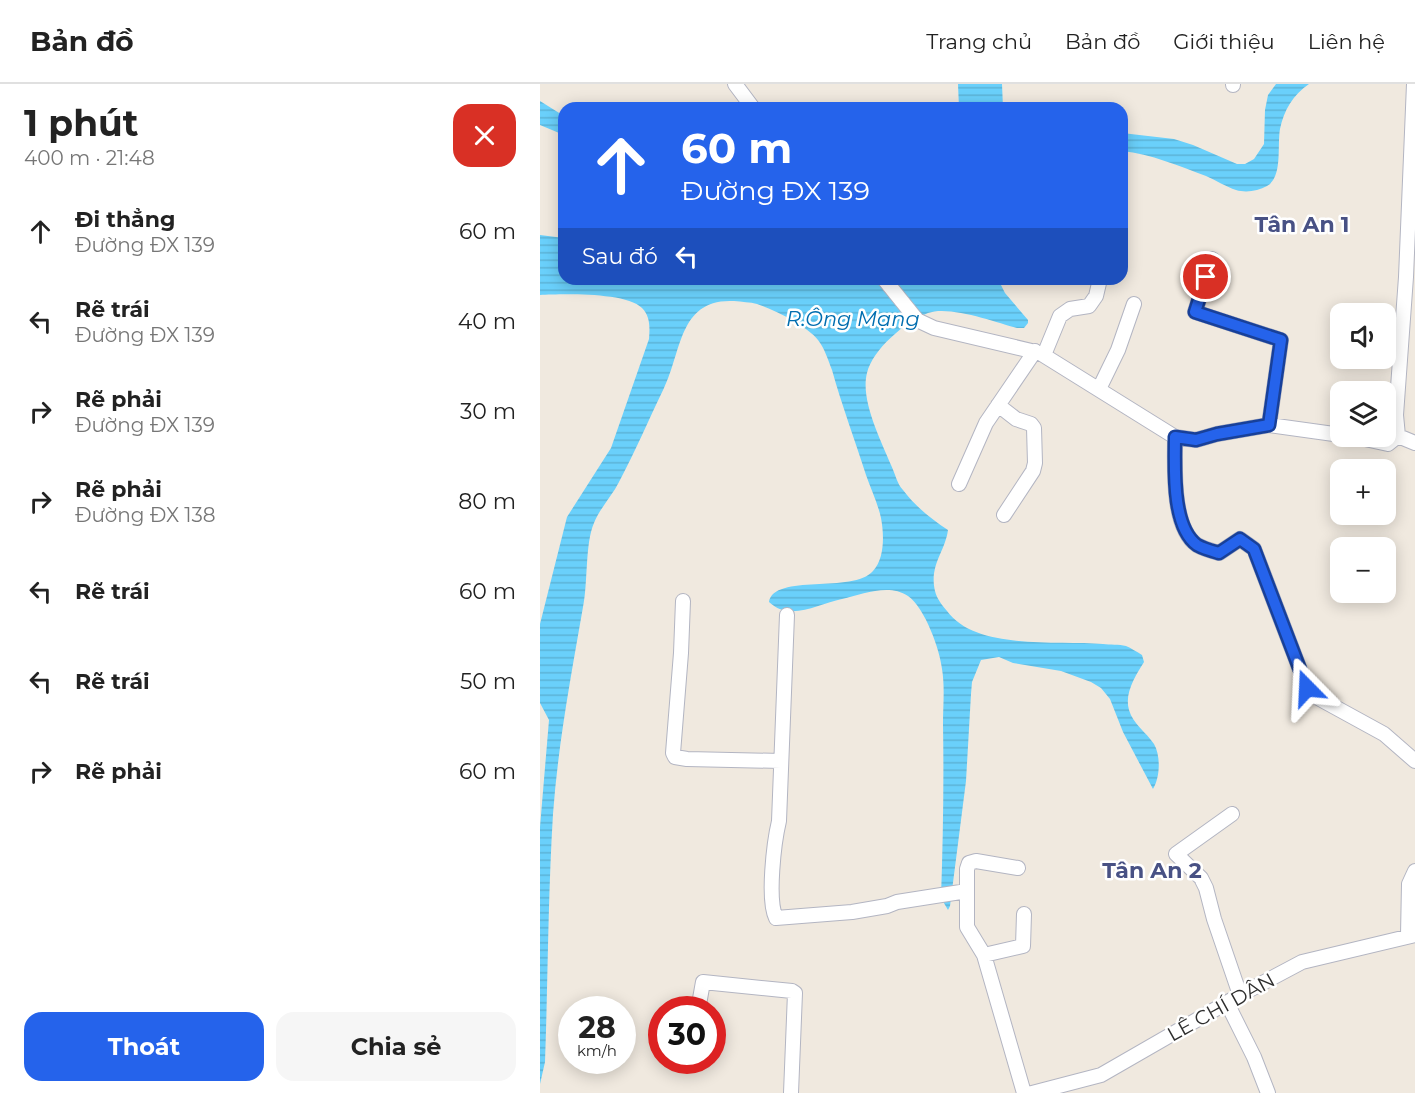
<!DOCTYPE html>
<html lang="vi">
<meta charset="utf-8">
<style>
body{margin:0;font-family:Montserrat,sans-serif;background:#f6f6f6;color:#222;height:100vh;display:flex;flex-direction:column;font-size:22px;white-space:nowrap}
*{box-sizing:border-box;margin:0}
p{font-size:20px;color:#767676}
.icon{flex:none;width:33px;height:33px;fill:none;stroke:currentColor;stroke-width:2;stroke-linecap:round;stroke-linejoin:round}
.map{position:relative;flex:1;overflow:hidden}
.panel{display:flex;flex-direction:column;background:#fff;width:540px}
.panel>*{flex:none}
.guide{position:absolute;left:18px;top:18px;width:570px;height:183px;border-radius:18px;box-shadow:0 3px 15px #0003;background:#2563eb;color:#fff;overflow:hidden}
.buttons{position:absolute;left:790px;top:219px;display:grid;gap:12px}
.buttons a{display:grid;place-items:center;width:66px;height:66px;border-radius:12px;background:#fff;box-shadow:0 3px 15px #0003;font-size:30px}
.speed{position:absolute;left:18px;top:912px;display:flex;gap:12px;font-size:30px;font-weight:700;text-align:center}
.speed>*{display:grid;place-content:center;width:78px;height:78px;border-radius:50%;background:#fff;box-shadow:0 3px 15px #0003;line-height:1}
.speed small{font-size:15px;font-weight:400}
.speed .limit{border:9px solid #d22;background:#fff;color:#111}
.pin{position:absolute;display:grid;place-items:center;width:51px;height:51px;color:#fff;margin:-26px;border:3px solid #fff;border-radius:50%;box-shadow:0 2px 6px #0007}
.me{position:absolute;width:66px;margin:-33px;rotate:339deg;stroke-linejoin:round;filter:drop-shadow(0 0 4px #0008)}
.turn{display:flex;align-items:center;gap:21px;height:126px;padding:0 24px;font-size:27px}
.turn .icon{width:78px;height:78px;stroke-width:2.5}
.turn b{display:block;font-size:42px;line-height:51px}
.then{display:flex;align-items:center;height:57px;padding:0 24px;background:#0003;gap:12px;font-size:22px}
.round{display:grid;place-items:center;flex:none;width:63px;height:63px;border-radius:18px;background:#f6f6f6}
.headline{display:flex;align-items:center;justify-content:space-between;height:102px;padding:0 24px}
h1{font-size:36px;font-weight:700;line-height:45px}
.cta{display:flex;gap:12px;margin-top:auto;padding:12px 24px}
.cta a{flex:1;height:69px;border-radius:18px;background:#2563eb;color:#fff;font-size:24px;font-weight:700;line-height:69px;text-align:center}
.cta a+a{background:#f6f6f6;color:#222}
ul{padding:0;list-style:none}
li{display:flex;align-items:center;gap:18px;height:90px;padding:0 24px}
li div{flex:1}
li b{display:block;font-size:22px}
li em{font-style:normal}
header{display:flex;align-items:center;gap:36px;box-sizing:border-box;height:84px;padding:0 30px;background:#fff;border-bottom:2px solid #e0e0e0}
header strong{font-size:28px}
nav{display:flex;gap:33px;margin-inline-start:auto;font-size:21px}
main{display:flex;flex:1;min-height:0}
.map>svg:first-child{display:block}
</style>
<header>
<strong>Bản đồ</strong>
<nav><a>Trang chủ</a><a>Bản đồ</a><a>Giới thiệu</a><a>Liên hệ</a></nav>
</header>
<main>
<section class="panel">
<div class="headline"><div><h1>1 phút</h1><p>400 m · 21:48</p></div><a class="round" style="background:#d93025;color:#fff"><svg class="icon" aria-label="close" viewBox="0 0 24 24"><path d="M6 6l12 12M18 6L6 18"/></svg></a></div>
<ul>
<li><svg class="icon" aria-label="ahead" viewBox="0 0 24 24"><path d="M12 20V5M6 11l6-6 6 6"/></svg><div><b>Đi thẳng</b><p>Đường ĐX 139</p></div><em>60 m</em></li>
<li><svg class="icon" aria-label="left" viewBox="0 0 24 24"><path d="M17 20v-9H6M10 6l-5 5 5 5"/></svg><div><b>Rẽ trái</b><p>Đường ĐX 139</p></div><em>40 m</em></li>
<li><svg class="icon" aria-label="right" viewBox="0 0 24 24"><path d="M7 20v-9h11M14 6l5 5-5 5"/></svg><div><b>Rẽ phải</b><p>Đường ĐX 139</p></div><em>30 m</em></li>
<li><svg class="icon" aria-label="right" viewBox="0 0 24 24"><path d="M7 20v-9h11M14 6l5 5-5 5"/></svg><div><b>Rẽ phải</b><p>Đường ĐX 138</p></div><em>80 m</em></li>
<li><svg class="icon" aria-label="left" viewBox="0 0 24 24"><path d="M17 20v-9H6M10 6l-5 5 5 5"/></svg><div><b>Rẽ trái</b></div><em>60 m</em></li>
<li><svg class="icon" aria-label="left" viewBox="0 0 24 24"><path d="M17 20v-9H6M10 6l-5 5 5 5"/></svg><div><b>Rẽ trái</b></div><em>50 m</em></li>
<li><svg class="icon" aria-label="right" viewBox="0 0 24 24"><path d="M7 20v-9h11M14 6l5 5-5 5"/></svg><div><b>Rẽ phải</b></div><em>60 m</em></li>
</ul>
<div class="cta"><a>Thoát</a><a>Chia sẻ</a></div>
</section>
<div class="map">
<svg width="875" height="1009" viewBox="0 0 875 1009">
<defs>
<pattern id="water-rules" width="6" height="5" patternUnits="userSpaceOnUse" patternTransform="scale(1.5)"><rect width="6" height="5" fill="#6ad0fb"/><path d="M0 2.5h6" fill="none" stroke="#5cb3d7"/></pattern>
</defs>
<rect width="100%" height="100%" fill="#f0e9df"/>
<path fill="url(#water-rules)" d="M418,0H462L463,24H419Z
M736,0H769C753,11 744,26 740,45C737,62 743,93 727,102C718,107 706,109 696,106C686,103 676,96 666,92C639,82 611,70 582,67V49L634,55L653,61L697,80H705L714,75L724,60L725,26L728,11Z
M0,17L24,32V51L0,41Z
M0,151L24,154V195H458L465,209L488,236V239L484,244H477C455,238 409,221 388,229C365,238 333,265 327,289C320,316 341,356 351,381C355,389 357,400 363,406C375,422 391,435 408,446C405,468 389,481 395,507C397,515 402,521 407,527C436,567 518,556 563,560C570,561 579,560 586,562C591,564 597,568 602,571L604,578C596,591 584,609 589,626C593,640 606,648 614,660C621,672 620,694 613,705L583,648L570,615L561,604L551,598L521,587L473,579L459,573L441,576L432,598L431,610L426,697L410,822L408,826L401,814C403,756 404,698 403,640C403,622 405,603 402,585C400,566 385,524 368,512C349,499 323,510 302,515C278,520 250,538 229,518C234,489 313,510 333,487C345,474 344,450 341,434C338,420 331,405 326,391C315,356 302,322 292,286C288,276 285,265 278,256C267,242 235,226 217,220C210,218 202,218 194,217C139,214 142,267 124,304C109,335 95,368 79,398C72,412 60,424 54,439C45,459 48,500 43,523C31,592 18,661 13,730C8,812 8,895 5,978L0,1000V743L9,636L0,619V540L27,433L71,364L109,255C110,243 110,232 102,224C86,208 22,210 0,211Z"/>
<g fill="none" stroke-linecap="round" stroke-linejoin="round">
<g stroke="#b3b5c2" stroke-width="16">
<path id="minor" d="M195,0L213,24
M693,1V0
M672,175L655,228L741,256L729,341
M344,195L377,236L394,244L500,269L635,353L656,356L677,350L729,341L801,351
M504,271L520,232L530,225L549,222L556,212L560,195
M559,305L578,266L594,220
M458,321L476,335L491,340L494,344L495,379L493,387L464,431
M811,352L848,360L858,352
M858,352L856,331L866,193L874,0
M858,352L875,359
M635,353C635,381 631,443 657,461C664,465 672,467 679,469L700,455L714,465L767,604L771,610L844,650L875,677
M419,400L446,339L495,267
M143,517L141,569L133,669L135,673L147,675L241,677
M247,531L239,737C234,758 227,816 236,834L312,828L347,822L357,818L427,807
M692,730L636,770L661,794L666,804L674,835L700,911
M478,784L436,777L429,779L427,785V843L444,871L484,1009
M868,851L869,800L875,787
M444,871L483,862L484,830
M687,919L714,973L728,1009
M158,926L163,898L252,907L255,909L251,1009
M149,977V976
M492,1009L561,991L700,911L762,878L875,851"/>
</g>
<use href="#minor" stroke="#fff" stroke-width="14"/>
</g>
<g fill="none" stroke-linecap="round" stroke-linejoin="round">
<g stroke="#184099" stroke-width="15">
<path id="route" d="M666,193L655,228L741,256L729,341L677,350L656,356L635,353C635,381 631,442 657,461C664,465 672,467 679,469L700,455L714,465L767,604"/>
</g>
<use href="#route" stroke="#2563eb" stroke-width="10"/>
</g>
<g text-anchor="middle" dominant-baseline="central" stroke-width="5" stroke-linejoin="round" paint-order="stroke">
<g font-size="20" fill="#2e2e2e" stroke="#fff">
<text transform="translate(681 923) rotate(-29)">LÊ CHÍ DÂN</text>
</g>
<g font-size="21" font-style="italic" fill="#006daf" stroke="#fff">
<text x="313" y="234">R.Ông Mạng</text>
</g>
<g font-size="22" font-weight="bold" fill="#485184" stroke="#fff">
<text x="762" y="140">Tân An 1</text>
<text x="612" y="786">Tân An 2</text>
</g>
</g>
</svg>
<div class="buttons">
<a><svg class="icon" aria-label="sound" viewBox="0 0 24 24"><path d="M4 9h4l5-4v14l-5-4H4zM17 9q2 3 0 6"/></svg></a>
<a><svg class="icon" aria-label="layers" viewBox="0 0 24 24"><path d="M12 4l9 5-9 5-9-5zM3 14l9 5 9-5"/></svg></a>
<a>+</a>
<a>−</a>
</div>
<div class="speed"><div>28<small>km/h</small></div><div class="limit">30</div></div>
<div class="pin" style="left:666px;top:193px;background:#d93025"><svg class="icon" aria-label="arrive" viewBox="0 0 24 24"><path d="M6 21V4h12l-3 4 3 4H6"/></svg></div>
<svg class="me" style="left:767px;top:604px" viewBox="-20 -20 40 40"><path d="M0-17L14 15 0 8-14 15z" fill="#2563eb" stroke="#fff" stroke-width="4"/></svg>
<div class="guide">
<div class="turn"><svg class="icon" aria-label="ahead" viewBox="0 0 24 24"><path d="M12 20V5M6 11l6-6 6 6"/></svg><div><b>60 m</b>Đường ĐX 139</div></div>
<div class="then">Sau đó<svg class="icon" aria-label="left" viewBox="0 0 24 24"><path d="M17 20v-9H6M10 6l-5 5 5 5"/></svg></div>
</div>
</div>
</main>
